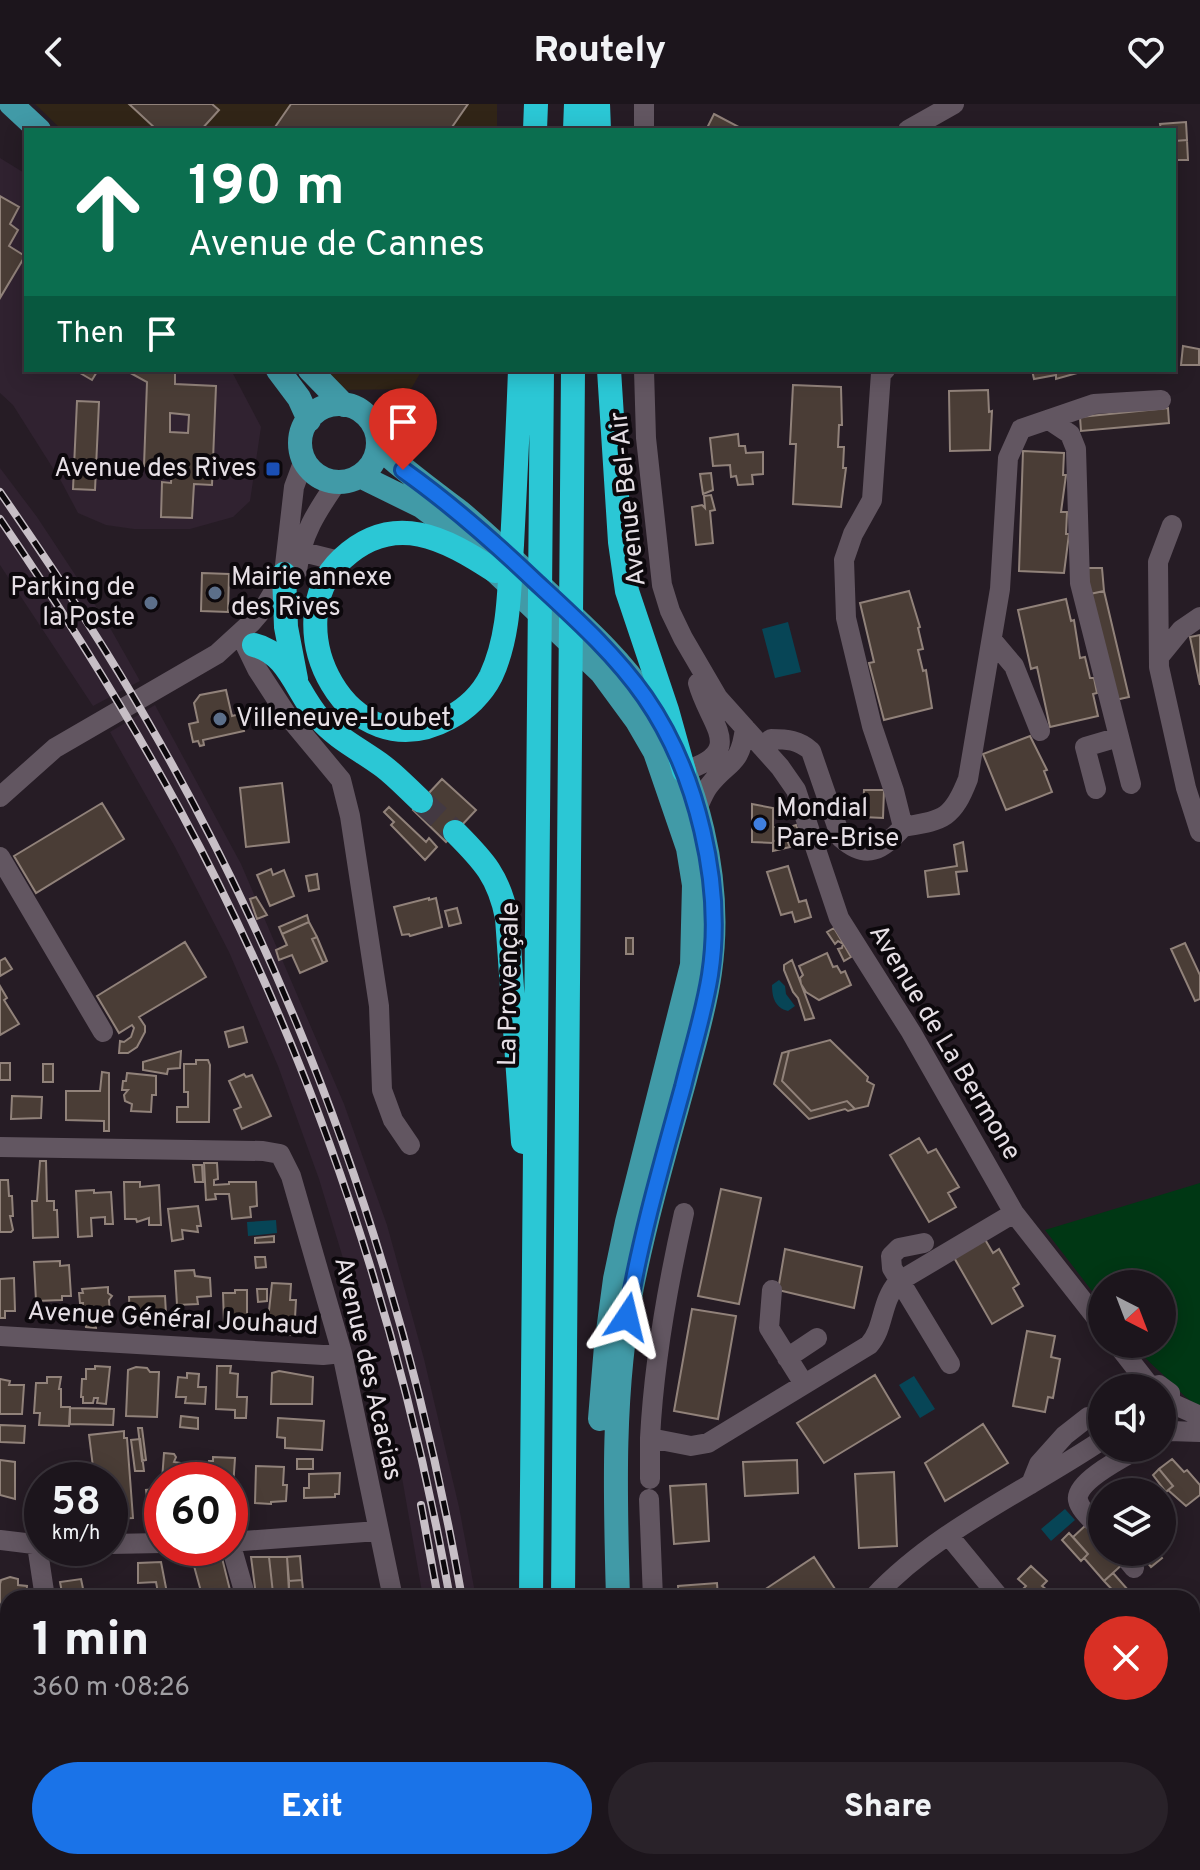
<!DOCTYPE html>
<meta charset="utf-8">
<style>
body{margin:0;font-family:Overpass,sans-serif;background:#292229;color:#f1f3f6;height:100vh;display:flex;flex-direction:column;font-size:30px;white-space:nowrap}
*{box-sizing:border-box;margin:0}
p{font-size:26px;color:#a09fa3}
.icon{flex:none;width:44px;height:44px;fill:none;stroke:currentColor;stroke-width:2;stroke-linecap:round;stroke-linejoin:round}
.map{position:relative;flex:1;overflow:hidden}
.drawer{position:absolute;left:0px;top:1486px;width:1200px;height:280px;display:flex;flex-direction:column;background:#1c151c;border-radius:24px 24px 0 0;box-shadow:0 4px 20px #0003,0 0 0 2px #3a343b}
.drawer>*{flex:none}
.banner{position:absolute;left:24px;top:24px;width:1152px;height:244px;border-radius:0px;box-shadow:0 4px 20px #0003,0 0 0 2px #3a343b;background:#0b6e4f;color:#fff;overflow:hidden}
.needle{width:52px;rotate:138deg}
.buttons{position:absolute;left:1088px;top:1166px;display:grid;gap:16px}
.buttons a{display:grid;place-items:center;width:88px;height:88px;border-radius:50%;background:#1c151c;box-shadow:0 4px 20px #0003,0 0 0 2px #3a343b;font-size:40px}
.speed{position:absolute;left:24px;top:1358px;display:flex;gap:16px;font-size:40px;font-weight:700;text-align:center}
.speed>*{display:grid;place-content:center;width:104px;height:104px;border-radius:50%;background:#1c151c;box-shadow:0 4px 20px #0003,0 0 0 2px #3a343b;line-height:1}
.speed small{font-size:20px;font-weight:400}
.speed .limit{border:12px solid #d22;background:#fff;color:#111}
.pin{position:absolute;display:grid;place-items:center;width:68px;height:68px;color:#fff;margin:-82px -34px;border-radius:50% 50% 50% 0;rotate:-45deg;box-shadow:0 0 8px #0007}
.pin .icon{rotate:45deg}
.me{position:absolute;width:88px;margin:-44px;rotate:10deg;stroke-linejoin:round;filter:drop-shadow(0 0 6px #0008)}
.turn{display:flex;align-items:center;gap:28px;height:168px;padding:0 32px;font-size:36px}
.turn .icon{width:104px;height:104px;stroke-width:2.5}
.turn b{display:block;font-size:56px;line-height:68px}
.then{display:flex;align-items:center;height:76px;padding:0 32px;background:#0003;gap:16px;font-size:30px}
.round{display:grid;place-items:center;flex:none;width:84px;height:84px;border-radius:42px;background:#292229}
.head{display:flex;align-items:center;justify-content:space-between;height:136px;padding:0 32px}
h1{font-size:48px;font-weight:800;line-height:60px}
.cta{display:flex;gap:16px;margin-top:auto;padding:16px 32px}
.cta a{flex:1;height:92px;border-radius:48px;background:#1a73e8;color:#fff;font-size:32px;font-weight:800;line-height:92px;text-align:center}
.cta a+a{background:#292229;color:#f1f3f6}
header{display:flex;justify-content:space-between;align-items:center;height:104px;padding:0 32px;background:#1c151c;font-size:36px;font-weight:800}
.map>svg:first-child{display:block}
</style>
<header><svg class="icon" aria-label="back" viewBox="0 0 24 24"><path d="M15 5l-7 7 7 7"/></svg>Routely<svg class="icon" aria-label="heart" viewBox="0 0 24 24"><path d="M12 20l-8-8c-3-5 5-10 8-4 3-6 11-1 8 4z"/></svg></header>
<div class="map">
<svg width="1200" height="1766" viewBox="0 0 1200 1766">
<rect width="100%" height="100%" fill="#261c25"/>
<path fill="#312517" d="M35,0H497V26H62Z
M320,266H422L411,285L341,286Z"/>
<path fill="#302230" d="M0,54L26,70V266H231L261,323L250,397L233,413L190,425H134L106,421L78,409L61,377L13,301L0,289Z
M0,364L37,413L109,522L140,577L93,602L0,461Z
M155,601L241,760L344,1000L387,1121L424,1255L459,1403L476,1494H423L400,1362L366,1230L319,1075L278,962L229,848L175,743L110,628Z"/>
<path fill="#003714" d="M1200,1079V1302C1184,1294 1182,1289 1170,1277C1156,1264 1145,1255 1133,1240H1162V1180H1102V1200L1045,1126Z"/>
<path fill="#074556" d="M788,518L801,568L775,574L762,525Z
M779,876L785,882L786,890L795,902L788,907C775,904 772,893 772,881Z
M276,1116L277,1129L248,1132L247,1118Z
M914,1272L935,1305L920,1314L899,1281Z
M1065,1405L1075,1416L1051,1437L1041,1425Z"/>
<path fill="#4a3d36" stroke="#91827a" stroke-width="2" fill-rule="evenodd" d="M129,0H212L219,6L201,26H157Z
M291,0H468L450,26H273Z
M714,10L739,23L737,26L707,24Z
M1186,18L1187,36L1174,37V26H1161L1160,20Z
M1187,36L1188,56H1174V37Z
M0,92L19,103L10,120L18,126L9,142L25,152L0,194Z
M1183,242L1199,245V261H1181Z
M75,266H98L92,276Z
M125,266L175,269V280L216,282L212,381L194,380L192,414L161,413L162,378L171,379L172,364L144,362L147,278ZM170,309L189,311L188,329L170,328Z
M1032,266H1088L1056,275V271L1034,275Z
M793,281L841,283L842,321H839L838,343H844L843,364H846L841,403L793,400L796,340H790Z
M988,286L989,308L992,307L990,346L950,347L949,287Z
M77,297L99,298L95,386L73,385Z
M1168,304L1169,319L1081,327L1080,313Z
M738,330L739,342H745L746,349L763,348V370L752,371L753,380L738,381L736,372L731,373L730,361L713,362L710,334Z
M1023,347L1064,349L1063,371H1066L1061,408H1067L1066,430H1069L1064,469L1019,467Z
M711,369L713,386L703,390L700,370Z
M711,391L715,406L710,407L713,439L696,441L692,403L702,401L705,404L704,392Z
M1087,464H1102L1104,487L1090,490Z
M202,469L229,470L228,508L201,507Z
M909,487L920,523L918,524L923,545L918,546L923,567L926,566L932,604L884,616L869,559L874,558L860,499Z
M1104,487L1129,593L1115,596L1090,490Z
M1066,495L1071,517L1074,516L1080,554L1085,553L1090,574H1094L1097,589L1093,590L1098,612L1050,623L1037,563L1031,565L1018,506Z
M1200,531V581L1190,533Z
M226,586L232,612L240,610L244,627L203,636L204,641L200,642L198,637L193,638L189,620L198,618L194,599L200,591Z
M1030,632L1047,666L1044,667L1052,688L1006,706L983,650Z
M442,675L476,706L446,738L413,706Z
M282,679L289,738L246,743L240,684Z
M864,686H884L883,714L863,713Z
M102,699L124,735L36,789L14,752Z
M752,700L773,704V739L752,738Z
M389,703L426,738L429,734L437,743L425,756L391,721L394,718L384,708Z
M796,721L800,732L787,736L784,725Z
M773,723H784L787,736L773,737Z
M787,736L790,743L773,747V737Z
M963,738L967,767L956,768L959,790L928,793L925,767L957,762L954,741Z
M788,762L799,798L806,796L811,813L795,818L792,808L781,811L767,768Z
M271,765L273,771L284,766L294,792L270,802L257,771Z
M317,770L319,785L309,787L306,772Z
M256,793L267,811L257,815L250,795Z
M429,794V796L436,794L442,823L410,832L409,830L402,831L394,803Z
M457,804L461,819L449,822L445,807Z
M307,811L309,818L282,830L279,823Z
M309,818L317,833L312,835L323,859L300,869L292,851L279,856L276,846L287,841L282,830Z
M834,824L843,839V840L838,837L835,840L827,828Z
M317,833L327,857L323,859L312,835Z
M626,834H633V850H626Z
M185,838L206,873L139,913L145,922V928L137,943L128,949H119L120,937L124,938L131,933L134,924L132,921L119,929L97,892Z
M843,839L851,853L844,857L838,845L842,844Z
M1185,839L1200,871V895L1195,897L1171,845Z
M827,849L833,863L837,862L841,869L845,867L851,881L819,896L806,888L801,880L800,874L803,871L799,862Z
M5,854L12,865L0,872V857Z
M792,856L814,914L805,916L798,894L793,888L784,866V861Z
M0,882L7,894L4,896L19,920L0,931Z
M243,923L247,938L229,943L225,928Z
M830,936L868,973L867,977L874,981L868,1002L855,1005L847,997L811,1007L782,977L789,947Z
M181,947L180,964L168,965L167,970L143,966V958Z
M789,947L782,977L811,1007L847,997L855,1005L848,1007L845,1005L809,1015L774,980L782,949Z
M196,956H208L210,961L209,1018H177V1003H188V988H184V960H196Z
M0,959H10V976H0Z
M43,960H53V978H43Z
M102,968L109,969V1027H104V1017L66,1016V987H100Z
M127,969L156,972V991H152L151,1008L131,1007L132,1000L125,997L124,991L128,986H122L123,977H126Z
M244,970L246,973L252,971L271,1012L242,1025L234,1006L241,1003L229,977Z
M12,992L42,993L41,1014L11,1015Z
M919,1034L928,1049L936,1045L959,1083L948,1089L956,1103L929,1118L890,1051Z
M40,1057H46L47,1097H54V1106H57L58,1133L33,1134L32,1097H37Z
M204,1059H217L218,1075L214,1076V1081L229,1080V1078H256L257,1102L250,1103L251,1113L232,1115L229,1090H215L216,1095L206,1096Z
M193,1061H202L203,1078H195Z
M0,1076H8L9,1092H12L13,1112H10L13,1126L11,1128H0Z
M124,1078H140V1083L159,1081L161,1121H149V1114L137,1118L136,1115H125Z
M721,1085L761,1094L739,1200L698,1192Z
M94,1086V1089L111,1088L113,1120H105V1113L91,1114L92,1132L78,1133L76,1087Z
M198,1102L201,1122H197L198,1128L182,1126L183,1135L172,1137L168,1105Z
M274,1132V1138L255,1139V1134Z
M983,1132L993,1149L999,1145L1019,1180L1013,1184L1023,1202L992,1220L952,1150Z
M785,1145L862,1163L854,1204L778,1186Z
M255,1153H265L266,1163L256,1164Z
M60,1157V1162L69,1161L71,1192H62V1196L36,1197L34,1158Z
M194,1166L195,1172L210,1174L211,1192L197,1193L198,1200L177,1201L175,1167Z
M14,1174L15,1207H5V1214H0V1175Z
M272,1179L291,1180L290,1196H296L295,1214H300V1227L291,1226V1231H280V1226L267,1225Z
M108,1183V1189L112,1192L109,1196L110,1210H100V1214H95L96,1224L86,1223L85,1214L82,1215L83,1199H80L79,1189H83L82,1185Z
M257,1185H267V1197L258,1198Z
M235,1186H247V1216L224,1219L223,1189H235Z
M165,1192L166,1210L155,1211V1215L130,1216L129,1193Z
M692,1205L736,1212L718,1315L674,1307Z
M1027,1227L1055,1232L1051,1253L1060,1255L1053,1294L1048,1293L1045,1308L1013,1302Z
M95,1262L110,1263L106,1300L97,1299L98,1294H94L93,1299H83V1293H81L82,1275H86V1265H95Z
M217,1262H231L230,1269L238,1270L237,1293H247L246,1314H235V1306L216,1305Z
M136,1263L147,1264L150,1268H159L157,1313L126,1312L128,1266Z
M279,1267L313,1273L312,1300H271L272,1269Z
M187,1269L199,1270L198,1283H206L205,1300L185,1299L186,1293H176L178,1273L187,1274Z
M875,1271L900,1313L824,1359L797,1319Z
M47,1273H61L59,1285H61V1303H70L69,1322L39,1321L40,1309H34L36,1279H47Z
M0,1275L10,1277L9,1281H24L22,1310H0Z
M70,1304L114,1305L113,1321L70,1320Z
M181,1312L198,1314V1325L180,1323Z
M278,1314L324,1317L322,1346L285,1344V1334L277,1333Z
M983,1320L1008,1359L945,1397L925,1359Z
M0,1321L25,1322L24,1339L0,1338Z
M138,1324H142L146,1356L142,1357Z
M124,1327V1334H127L133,1414L110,1415V1376H86L85,1372L94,1371L89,1331Z
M140,1335L144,1367H135L131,1336Z
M164,1349L174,1350L176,1353L174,1358L188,1360L187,1376H162Z
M213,1353L235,1354L233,1384L230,1383V1376H204V1373H208L209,1357H213Z
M297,1355H313V1365H297Z
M1172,1355L1184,1368L1187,1366L1200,1381V1391L1186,1402L1168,1386L1173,1382L1159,1365Z
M0,1356L15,1358V1395L0,1391Z
M797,1356L798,1389L745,1392L743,1358Z
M256,1362L284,1363L283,1381H287L286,1397L271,1398V1400L255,1399Z
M1159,1365L1173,1382L1166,1388L1153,1371Z
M894,1368L897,1442L859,1444L855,1370Z
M340,1369L339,1390H335V1393L304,1394V1384H309V1370Z
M706,1380L709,1437L674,1440L670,1382Z
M155,1385L160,1407L149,1408L146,1386Z
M1087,1420L1102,1436V1448H1116L1125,1458L1104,1477L1084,1454L1088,1450L1073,1433Z
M1069,1429L1088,1450L1081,1457L1062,1436Z
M1157,1448L1162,1454L1151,1463L1146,1457Z
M300,1452L302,1476L289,1477L287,1453Z
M251,1453H269L273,1489L256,1491Z
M269,1453H287L289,1488L273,1489Z
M814,1453L835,1485L821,1494H752Z
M222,1454L230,1486L221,1489L222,1494H200L202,1491L194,1462Z
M161,1458L168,1494H159L156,1478L138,1479V1459Z
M1031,1462L1047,1477L1042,1482L1057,1494H1033L1023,1485L1026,1482L1018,1475Z
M1113,1469L1128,1486L1120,1494L1104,1477Z
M10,1473L18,1475V1481L27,1482L26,1494H8V1503H0V1480L1,1476Z
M81,1475L85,1494H63L60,1478Z
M302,1476L304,1494H285V1488H289V1477Z
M717,1479L718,1494H679L678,1482Z
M8,1528V1557L0,1558V1529Z
M8,1653V1674L1,1679L0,1659Z
M0,1703L8,1711V1732L0,1740Z
M88,1758H122L120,1765L106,1760L104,1766L87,1762Z
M156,1758H167L176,1761L174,1766H153Z
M1088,1758H1112L1101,1766H1087L1090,1761Z"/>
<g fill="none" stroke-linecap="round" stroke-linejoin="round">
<path stroke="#433942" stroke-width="24" stroke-dasharray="24 12" stroke-linecap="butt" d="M421,697L455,728"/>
<path stroke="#625661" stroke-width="20" d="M644,26V0
M908,26L954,0
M644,266L646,334L662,481L670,507L683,534L718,594L780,663L796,686L839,814L911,928L1014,1109L1102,1221
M1049,316L1070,330L1076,345L1080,479L1131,680
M1172,421L1158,458L1159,563L1186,684L1200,728
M299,447L339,457
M297,467C301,431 317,407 337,378
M240,530L257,565L287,611L341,676L350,712L379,902L382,986L393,1016L410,1041
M992,536L1014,562L1040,627
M1159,553L1181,526L1200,513
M762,643L771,635C787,635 799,636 811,647L841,734C867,757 882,746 903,723L894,687L872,622L846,514L844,456L853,430L872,396L881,269L885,266
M684,667C748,647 709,621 698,579
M1096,685L1085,643L1119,633
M0,693L55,644L217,550L252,518L264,504L284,470L294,383L304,356
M696,707C700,699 703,690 708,683C728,656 740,664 745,624
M903,723C943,716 952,716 968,675L1000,485L1008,354L1021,325L1094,300L1161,296
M0,753L103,928
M0,1043L263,1047L280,1050L291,1072L342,1249L393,1494
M684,1109C667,1184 654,1257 650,1334L691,1342L708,1339L869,1241C885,1223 880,1199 898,1178L1014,1109
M924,1139L899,1144L891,1152L892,1164L950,1260
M772,1186L769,1224L804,1280
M0,1232L323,1251L342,1249
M1117,1240L1149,1281
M787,1254L817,1234
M1144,1284L1159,1281L1170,1289V1304L1162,1312
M1171,1299L1200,1312
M1162,1331L1169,1327L1200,1328
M650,1375V1334
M1031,1380L1039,1360L1065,1331L1088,1313H1102
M649,1395L653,1494
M1102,1427C1095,1418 1080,1407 1078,1396C1074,1378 1126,1352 1140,1344
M949,1432L1000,1494
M0,1436L42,1441
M230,1438L378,1427
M230,1438L246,1494
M110,1440L162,1439
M37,1441L45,1494
M1121,1448L1134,1464
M873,1494C936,1426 1026,1387 1102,1336
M448,1758L449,1766
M725,1758L731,1766
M801,1766L807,1758"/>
<path stroke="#419aa7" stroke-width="24" d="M11,0L39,26
M278,266L299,294L309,316
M310,266L344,301
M300 339a39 39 0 1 1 78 0a39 39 0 1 1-78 0Z
M378,342C403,366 431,386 459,407C489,432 517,459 545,486C581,520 619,553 647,595C698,673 723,776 710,868C705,905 694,940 685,975C666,1044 646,1113 632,1183C612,1285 615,1391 618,1494
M360,372L421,402L465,435L495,467L601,568L637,617L655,648L688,744L694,781L692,861L627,1118L615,1175L606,1242L600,1315
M646,1758L648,1766
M663,1758L665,1766"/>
<path stroke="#2bc7d5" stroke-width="24" d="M598,0L599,26
M535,26L536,0
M575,26L576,0
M609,266L620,438L627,487L667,606L684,667
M495,467C446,435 394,406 342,455C273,520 348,669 449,614C466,605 482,590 491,572C510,531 509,485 512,441C515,383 518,324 520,266
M284,470L286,523L296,575
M254,541C289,549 297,590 319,614C337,635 363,647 384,663C397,673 409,686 421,697
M455,728C484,757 499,773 507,814L523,1038
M531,1494L542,266
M563,1494L573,266
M528,1766V1758
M561,1766V1758"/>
<g stroke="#c7bfc6" stroke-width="8">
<path id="rail" d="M0,388C52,463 103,539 148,618C305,889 408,1186 462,1494
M0,415C65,510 126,607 181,708C314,953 401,1221 450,1494
M421,1401L438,1494
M467,1758L468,1766
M482,1758L483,1766"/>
</g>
<use href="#rail" stroke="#0c080c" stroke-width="5" stroke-dasharray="15" stroke-linecap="butt"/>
</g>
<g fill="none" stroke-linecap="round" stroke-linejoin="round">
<g stroke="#114b97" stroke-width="20">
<path id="route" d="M403,366C451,400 494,438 537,479C576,515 615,550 645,593C697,668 724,781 710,871C704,909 692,946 683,983C662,1059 640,1135 627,1213"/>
</g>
<use href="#route" stroke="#1a73e8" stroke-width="14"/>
</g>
<rect fill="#1a4fb4" stroke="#0c080c" stroke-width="3" x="265" y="357" width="16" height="16" rx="4"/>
<g fill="#5c6f8a" stroke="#0c080c" stroke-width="3">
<circle cx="215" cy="489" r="8"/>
<circle cx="151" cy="499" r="8"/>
<circle cx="220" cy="615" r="8"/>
</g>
<circle fill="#3f7fe0" stroke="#0c080c" stroke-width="3" cx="760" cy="720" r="8"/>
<g text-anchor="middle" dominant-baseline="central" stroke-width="8" stroke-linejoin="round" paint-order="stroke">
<g font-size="26" fill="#e6dfe5" stroke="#0c080c" text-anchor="start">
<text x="257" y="365" text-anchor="end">Avenue des Rives</text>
<text x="231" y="474">Mairie annexe<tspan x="231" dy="30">des Rives</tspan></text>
<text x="135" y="484" text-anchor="end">Parking de<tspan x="135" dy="30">la Poste</tspan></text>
<text x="236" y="615">Villeneuve-Loubet</text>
<text x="776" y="705">Mondial<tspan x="776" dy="30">Pare-Brise</tspan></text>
</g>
<g font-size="26" fill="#e6dfe5" stroke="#0c080c">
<text transform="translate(629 395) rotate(-96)">Avenue Bel-Air</text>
<text transform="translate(510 880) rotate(-89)">La Provençale</text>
<text transform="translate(944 939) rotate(59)">Avenue de La Bermone</text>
<text transform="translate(173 1216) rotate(3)">Avenue Général Jouhaud</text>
<text transform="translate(367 1265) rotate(77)">Avenue des Acacias</text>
</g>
</g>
</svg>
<div class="buttons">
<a><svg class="needle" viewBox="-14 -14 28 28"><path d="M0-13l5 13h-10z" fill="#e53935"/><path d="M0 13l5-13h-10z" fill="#a09fa3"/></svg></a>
<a><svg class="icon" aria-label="sound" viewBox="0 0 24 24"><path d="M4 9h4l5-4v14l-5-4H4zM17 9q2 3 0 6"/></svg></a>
<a><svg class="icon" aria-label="layers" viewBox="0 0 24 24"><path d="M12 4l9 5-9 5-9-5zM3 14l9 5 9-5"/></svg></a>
</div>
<div class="speed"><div>58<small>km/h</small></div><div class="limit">60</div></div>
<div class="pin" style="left:403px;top:366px;background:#d93025"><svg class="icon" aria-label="arrive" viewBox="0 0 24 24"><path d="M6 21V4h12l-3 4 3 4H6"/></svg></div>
<svg class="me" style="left:627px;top:1213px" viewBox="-20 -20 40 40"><path d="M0-17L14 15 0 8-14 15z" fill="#1a73e8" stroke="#fff" stroke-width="4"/></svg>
<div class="banner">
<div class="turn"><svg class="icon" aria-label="ahead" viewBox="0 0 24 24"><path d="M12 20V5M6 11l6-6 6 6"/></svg><div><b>190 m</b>Avenue de Cannes</div></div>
<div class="then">Then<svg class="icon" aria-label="arrive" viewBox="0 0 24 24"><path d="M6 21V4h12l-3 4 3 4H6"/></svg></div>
</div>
<section class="drawer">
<div class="head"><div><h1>1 min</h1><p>360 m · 08:26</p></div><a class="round" style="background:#d93025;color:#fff"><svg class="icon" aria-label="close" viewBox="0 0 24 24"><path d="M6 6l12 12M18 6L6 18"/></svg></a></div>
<div class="cta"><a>Exit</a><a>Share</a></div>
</section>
</div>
